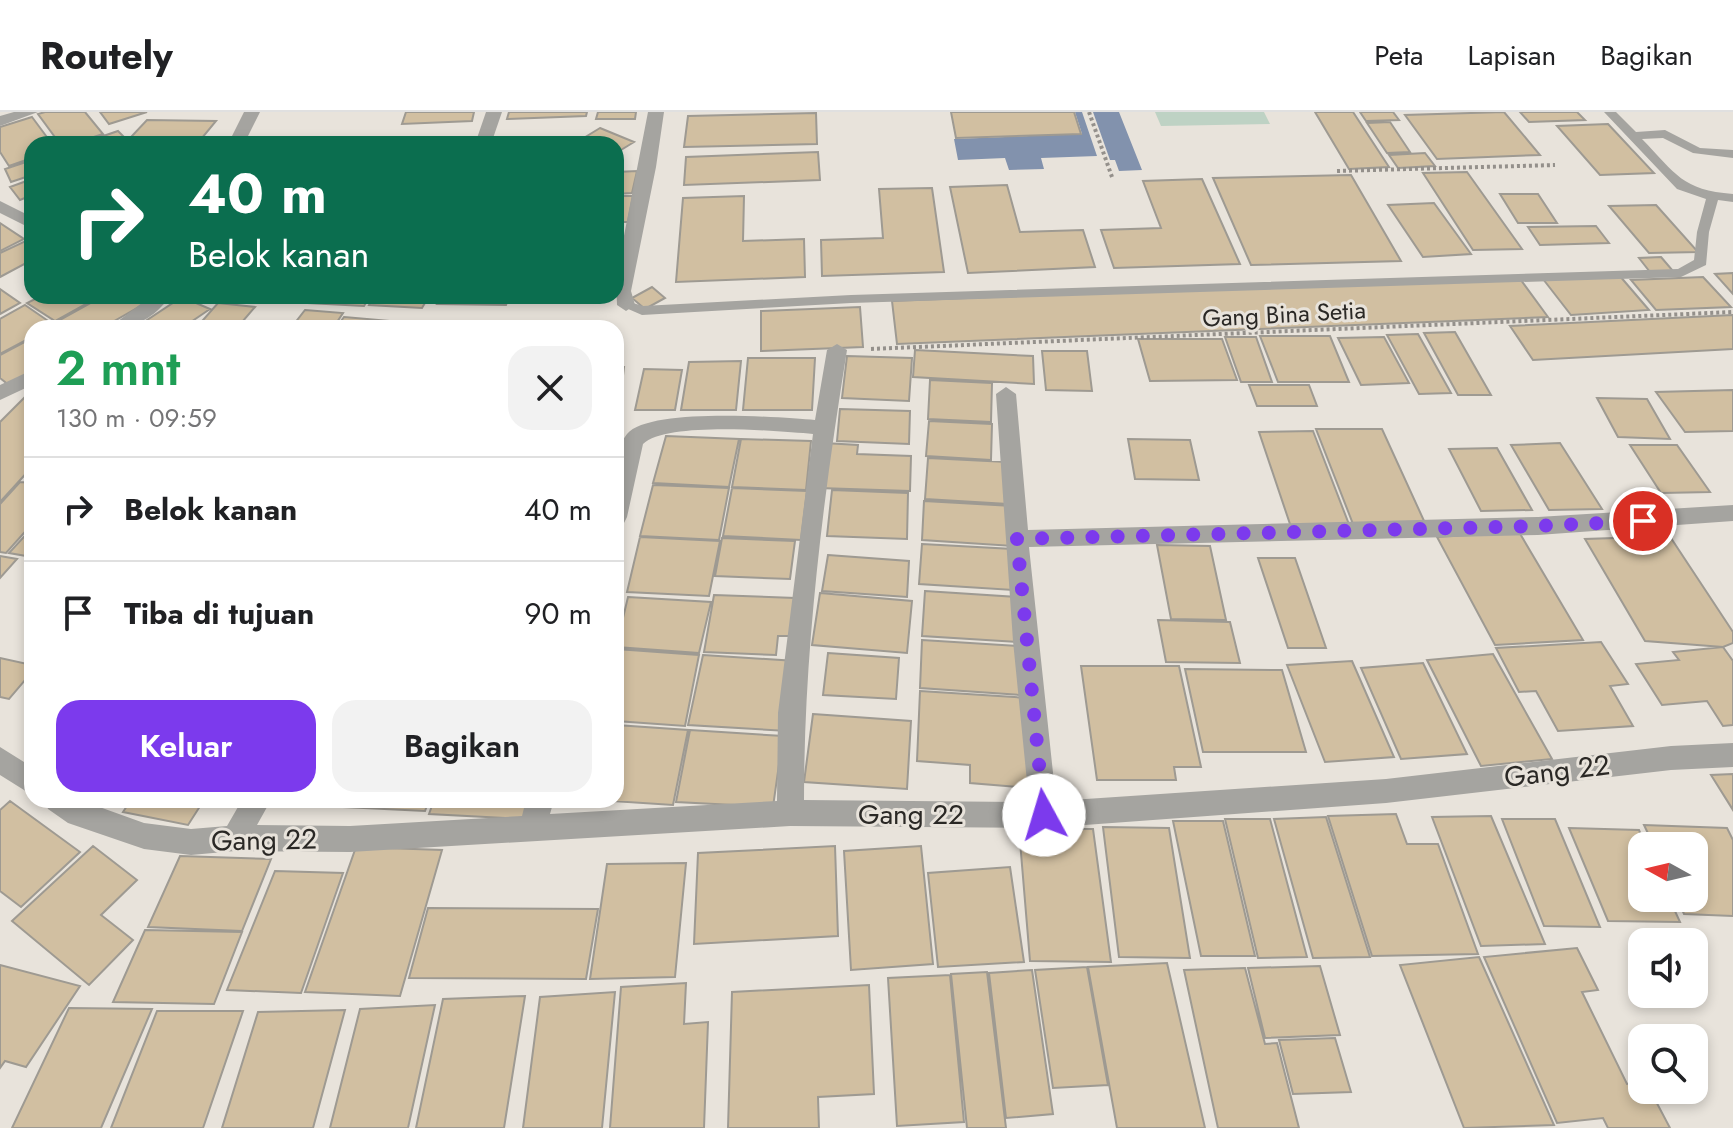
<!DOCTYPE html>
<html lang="id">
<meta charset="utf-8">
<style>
body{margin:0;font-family:Jost,sans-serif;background:#f2f2f2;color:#202124;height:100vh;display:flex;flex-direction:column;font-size:30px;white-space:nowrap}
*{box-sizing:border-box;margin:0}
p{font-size:26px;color:#757577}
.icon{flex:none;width:44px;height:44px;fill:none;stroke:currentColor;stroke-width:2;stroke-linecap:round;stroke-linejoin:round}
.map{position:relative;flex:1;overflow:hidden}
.sheet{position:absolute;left:24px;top:208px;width:600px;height:488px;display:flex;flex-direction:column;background:#fff;border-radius:24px;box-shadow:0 4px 12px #0003}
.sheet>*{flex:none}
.top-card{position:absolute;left:24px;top:24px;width:600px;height:168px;border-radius:24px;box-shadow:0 4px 12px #0003;background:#0b6e4f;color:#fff;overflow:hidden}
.needle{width:52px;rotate:278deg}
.controls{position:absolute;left:1628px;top:720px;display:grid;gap:16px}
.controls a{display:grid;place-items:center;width:80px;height:80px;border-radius:16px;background:#fff;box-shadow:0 4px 12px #0003;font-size:40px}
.pin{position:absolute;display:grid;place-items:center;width:68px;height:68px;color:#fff;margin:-34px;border:4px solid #fff;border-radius:50%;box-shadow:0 2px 8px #0007}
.me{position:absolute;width:88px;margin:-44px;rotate:354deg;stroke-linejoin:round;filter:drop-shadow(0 0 6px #0008)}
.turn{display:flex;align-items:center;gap:28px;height:168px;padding:0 32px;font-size:36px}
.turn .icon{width:104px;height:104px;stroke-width:2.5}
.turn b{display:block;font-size:56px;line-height:68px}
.round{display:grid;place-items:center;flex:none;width:84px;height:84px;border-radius:24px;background:#f2f2f2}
.overview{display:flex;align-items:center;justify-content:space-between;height:136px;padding:0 32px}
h1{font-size:48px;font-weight:600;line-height:60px;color:#1e9e55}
.button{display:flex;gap:16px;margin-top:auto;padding:16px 32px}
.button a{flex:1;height:92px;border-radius:24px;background:#7c3aed;color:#fff;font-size:32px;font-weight:600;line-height:92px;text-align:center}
.button a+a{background:#f2f2f2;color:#202124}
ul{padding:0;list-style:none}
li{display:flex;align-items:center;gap:24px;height:104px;padding:0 32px;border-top:2px solid #e0e0e0}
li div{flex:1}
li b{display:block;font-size:30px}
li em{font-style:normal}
header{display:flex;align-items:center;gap:48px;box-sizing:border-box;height:112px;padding:0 40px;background:#fff;border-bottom:2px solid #e0e0e0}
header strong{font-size:38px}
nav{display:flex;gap:44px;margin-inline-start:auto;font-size:28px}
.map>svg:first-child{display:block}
</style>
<header>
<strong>Routely</strong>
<nav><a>Peta</a><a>Lapisan</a><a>Bagikan</a></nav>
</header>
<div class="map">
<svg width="1733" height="1016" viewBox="0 0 1733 1016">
<rect width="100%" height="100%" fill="#e8e3db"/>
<path fill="#bed2c4" d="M1155,0H1264L1270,12L1161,14Z"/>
<path fill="#8292ad" d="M1075,0H1082L1097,44L1041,46L1044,57L1009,58L1005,46L958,48L954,27L1082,22Z
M1093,0H1119L1142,58L1119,59L1115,48H1110Z"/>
<path fill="#d1bfa1" stroke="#9e9a92" stroke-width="2" d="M45,0H85L103,22L72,32H60L38,2Z
M100,0H147L109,12Z
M406,0H474L472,9L402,12Z
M509,0H587L586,4L507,7Z
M598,0H636L635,7H596Z
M951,0H1074L1081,22L956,26Z
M1315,0H1353L1389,55L1349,57Z
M1360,0H1393L1399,8L1366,9Z
M1504,0L1540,43L1437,47L1405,3Z
M1520,0H1577L1585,8L1529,10Z
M816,1L817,32L684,35L688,4Z
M32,5L52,32H32V46L9,54L0,40V15Z
M147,8L216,9L202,26L131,25Z
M1390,10L1410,40L1387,41L1367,11Z
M1608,12L1654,61L1600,63L1557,14Z
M600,16L634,30L616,41V32H574Z
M118,19L129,30L80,32Z
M818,40L820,68L684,73L686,45Z
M1425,41L1435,54L1398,56L1389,43Z
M32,48V63L11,70L5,57Z
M637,59L632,81L616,82V60Z
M1467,60L1522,137L1473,138L1423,61Z
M1351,63L1401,149L1251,153L1213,66Z
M32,67V83L20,88L10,75Z
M1202,67L1240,152L1114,156L1101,118L1161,116L1143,69Z
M1007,73L1020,120L1083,118L1095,155L968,161L950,75Z
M932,76L944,160L822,164L821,128L883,126L879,77Z
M1500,82H1538L1557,111H1518Z
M616,84H633L628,110H616Z
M744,84L743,129L804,127L805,165L676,170L683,86Z
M1434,91L1471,142L1423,145L1388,93Z
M1656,93L1698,140L1649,141L1609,94Z
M0,111L24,127L0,139Z
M1596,114L1609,131L1540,133L1528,115Z
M32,126V148L0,165V141Z
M1661,145L1673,159L1650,160L1639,146Z
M1733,161V182L1715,162Z
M1619,163L1649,198L1571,203L1543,167Z
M1518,164L1548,205L897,232L892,189Z
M1703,165L1731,195L1656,198L1631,168Z
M652,175L665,186L645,197L632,186Z
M0,177L20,191L0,202Z
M41,184H100L55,209L27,191Z
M103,184H130L144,192L102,216H66L56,210Z
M314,184H370L364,194L309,191Z
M374,184H429L422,196L369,193Z
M441,184H509L506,193L437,192Z
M182,185L210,197L182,216H135Z
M218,191L255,195L237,216H196Z
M25,193L54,213L32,216V225L0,242V207Z
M860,195L863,235L761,239V199Z
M305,198L343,201L333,216H291Z
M1733,203V237L1533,248L1510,214Z
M344,205L391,209L387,216H336Z
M247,210L289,214L242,216Z
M515,211L514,216H477L478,212Z
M398,212L476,213L475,216H397Z
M1455,220L1491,283H1458L1424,221Z
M1418,222L1451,281L1419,282L1387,223Z
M1260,224H1330L1349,270H1278Z
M1225,225H1256L1272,270H1241Z
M1384,225L1409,271L1361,273L1338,226Z
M32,226V261L10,274L0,266V243Z
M1138,227H1222L1237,268L1150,269Z
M915,238L1033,244L1034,272L913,265Z
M1042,239H1087L1092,279L1046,278Z
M847,244L912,246L909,289L842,286Z
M748,246H815L812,298H743Z
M741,249L736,298H681L689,250Z
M616,255H624L619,298H616Z
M644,257L682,258L675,298H635Z
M930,268L992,271L991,310L928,307Z
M1249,273H1309L1317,294H1257Z
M32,278V355L0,390V310Z
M1733,278V319L1685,320L1656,280Z
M1597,286L1647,287L1670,327L1618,325Z
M840,297L910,299L909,332L837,329Z
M929,309L992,312L991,348L926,344Z
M1316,317H1382L1425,411L1353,412Z
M1313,319L1350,415H1291L1259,320Z
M666,324L739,327L729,375L653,371Z
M741,327L811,329L806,378L732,375Z
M1128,327L1190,328L1199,368L1135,367Z
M824,331L858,333L857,342L911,344L910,379L819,376Z
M1560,331L1602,397L1549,398L1511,333Z
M1630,333H1677L1710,380L1661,381Z
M1497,336L1532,398L1481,399L1449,337Z
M928,346L1007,350L1008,392L925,387Z
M20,370L32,371V412L6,441L0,440V392Z
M653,373L729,376L719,428L640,424Z
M732,376L807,379L801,428L723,424Z
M832,378L908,381L907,427L827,424Z
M924,389L1013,394V434L922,428Z
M1639,414H1663L1733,520V531L1723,535L1645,529L1585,427L1646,425Z
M32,416V445L9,441Z
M1519,420L1583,528L1495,533L1437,425Z
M640,425L720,429L709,484L627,480Z
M722,426L795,429L790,467L715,464Z
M922,432L1013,437V478L919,472Z
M1157,433L1210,434L1226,508L1171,507Z
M828,443L909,449L907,485L822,479Z
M0,444L17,447L0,466Z
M1258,446H1295L1326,536H1288Z
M925,479L1017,485L1018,530L922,524Z
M820,481L912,489L907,541L812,533Z
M714,483L795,486L791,524H778L776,543L704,540Z
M628,485L711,490L699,541L616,535Z
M1158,508L1230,510L1240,551L1166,550Z
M922,528L1019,534L1020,583L920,576Z
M1601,530L1628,572L1610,574L1633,614L1558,619L1536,579L1519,580L1496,536Z
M1723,535L1733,549V613L1723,614L1707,589L1662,593L1636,552L1679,548L1673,540Z
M616,537L699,543L685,614L616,609Z
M828,541L899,546L896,587L823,583Z
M1493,542L1552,647L1481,654L1427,548Z
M703,543L796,549L787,619L688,613Z
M0,546L32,553V560L9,587L0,585Z
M1352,549L1394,645L1325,650L1287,553Z
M1423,551L1467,642L1401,647L1361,556Z
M1081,554H1179L1201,655H1174L1176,668H1097Z
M1185,557L1282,558L1306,640H1203Z
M920,579L1028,586L1029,676L970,671V653L917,649Z
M813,602L911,609L907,677L804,670Z
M616,613L688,618L673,693L597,688H616Z
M690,618L783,624L773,695L676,690Z
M1733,662V698L1711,663Z
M131,688H204L188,713L123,700Z
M305,688H429L425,699L303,693Z
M434,688H528L523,707L429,702Z
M10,689L80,740L21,795L0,779V698Z
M1396,702L1407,732H1438L1478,842L1372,844L1328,704Z
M1491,704L1545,832L1481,834L1432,705Z
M1326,705L1370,845L1313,846L1274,707Z
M1225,707H1270L1307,845L1258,846Z
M1502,707H1555L1600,815L1544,814Z
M1173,709H1223L1255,844H1201Z
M1644,713L1727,716L1733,728V804L1684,802L1677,786H1694V734H1654Z
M1103,715L1169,716L1190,846L1119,845Z
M1569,716L1639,718L1646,734H1642V786H1669L1680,810L1608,809Z
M1019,717H1093L1111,850L1030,849Z
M93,734L137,768L101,803L133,828L89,873L12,809Z
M835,734L838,824L694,832L698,741Z
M921,734L933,852L851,858L844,739Z
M356,735L442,738L400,884L305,880Z
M180,744L271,747L242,819L148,815Z
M686,751L675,865L590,867L607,752Z
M1010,755L1024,850L938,855L928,761Z
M275,759L343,761L301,881L227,878Z
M428,796L598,797L586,867L409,866Z
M145,818L242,820L214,892L113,890Z
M1577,836L1598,878L1582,880L1627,972L1642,970V978H1650L1670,1016H1608L1603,1006L1557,1011L1484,845Z
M1479,845L1554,1013L1464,1016L1400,853Z
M1167,851L1205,1016H1117L1088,855Z
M0,853L80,874L26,955L5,949L0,956Z
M1320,854L1340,923L1265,926L1248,856Z
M1087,855L1108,973L1053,976L1035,858Z
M1245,856L1265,932L1277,931L1299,1016H1218L1184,858Z
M1032,858L1053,1002L1006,1006L989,861Z
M987,860L1006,1016H967L951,862Z
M950,863L964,1010L897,1014L888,866Z
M686,871L684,912L708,910L704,1016H610L621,875Z
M869,873L874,982L818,985L819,1016H728L732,880Z
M615,880L602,1016H523L540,885Z
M525,884L504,1016H416L443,887Z
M435,893L408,1016H330L360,897Z
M69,896L152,897L101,1016H12Z
M345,898L313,1016H222L258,900Z
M157,899H243L203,1016H111Z
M1335,926L1351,980L1293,982L1279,928Z"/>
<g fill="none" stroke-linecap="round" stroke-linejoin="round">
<path stroke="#94908b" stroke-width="4" stroke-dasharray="3 3" stroke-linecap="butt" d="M1089,0L1112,65
M1337,59L1555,53
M871,237L1733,200"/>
<path fill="#a5a4a0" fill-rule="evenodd" d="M1604,0H1616L1636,20L1665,18L1700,36L1733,38V46L1693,41L1663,26L1642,27C1676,62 1682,78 1733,82V90L1718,88L1709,120L1706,153L1681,165L851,191L642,203L619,193L626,189L643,194L851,183L1678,157L1694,148L1697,120L1706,87L1677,77Z"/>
<path fill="#a5a4a0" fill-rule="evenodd" d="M14,0H38L0,14V4Z
M244,0H260L244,32H228Z
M486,0H502L491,32H475Z
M648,0H664L656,55L631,179L635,193L626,199L617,193L616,165Z
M0,89L32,105V117L0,101Z
M151,184H170C155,206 135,216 109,216Z
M837,232L847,238C823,386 804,538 804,688L1029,690L1013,529L996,282L1006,275L1016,282L1028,418L1538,405L1733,393V409L1538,423L1029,435L1056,689L1386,667L1671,634L1733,631V655L1671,658L1386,691L1044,716L790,714L350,740L235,739L191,743L144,737L68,711L48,697L44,688H80L144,711L191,717L227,714L242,688H271L257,713L350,714L522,704L526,688H554L550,702L777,689L778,601L813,322C778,319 667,309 643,332L627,405L624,411L616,413C616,387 608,345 627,322C649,295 780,305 815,308L827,238Z
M32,258V273L0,288V273Z
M0,635L32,655V683L0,663Z"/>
</g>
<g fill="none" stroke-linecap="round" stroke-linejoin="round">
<path stroke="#7c3aed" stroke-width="14" stroke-dasharray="0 25.2" d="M1044,703L1017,427L1538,414L1643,409"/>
</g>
<g text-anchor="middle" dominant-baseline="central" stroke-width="6" stroke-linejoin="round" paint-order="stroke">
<g font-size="24" fill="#2a2825" stroke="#e8e3db">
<text transform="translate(1284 202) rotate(-3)">Gang Bina Setia</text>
</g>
<g font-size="28" fill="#2a2825" stroke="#e8e3db">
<text transform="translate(1557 659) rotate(-7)">Gang 22</text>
<text x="911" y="702">Gang 22</text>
<text transform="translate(264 728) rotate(-1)">Gang 22</text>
</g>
</g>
</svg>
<div class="controls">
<a><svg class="needle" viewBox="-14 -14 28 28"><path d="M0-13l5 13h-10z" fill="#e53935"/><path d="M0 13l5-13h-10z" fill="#757577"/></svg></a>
<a><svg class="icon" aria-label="sound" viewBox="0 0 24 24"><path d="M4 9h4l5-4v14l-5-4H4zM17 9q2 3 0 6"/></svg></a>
<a><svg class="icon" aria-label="search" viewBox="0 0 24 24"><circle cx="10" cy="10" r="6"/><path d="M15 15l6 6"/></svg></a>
</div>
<div class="pin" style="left:1643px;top:409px;background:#d93025"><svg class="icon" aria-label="arrive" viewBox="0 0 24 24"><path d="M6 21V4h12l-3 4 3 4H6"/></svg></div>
<svg class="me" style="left:1044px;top:703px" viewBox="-20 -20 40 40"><circle r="19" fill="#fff"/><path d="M0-13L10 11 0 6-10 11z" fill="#7c3aed"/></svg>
<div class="top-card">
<div class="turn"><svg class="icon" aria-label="right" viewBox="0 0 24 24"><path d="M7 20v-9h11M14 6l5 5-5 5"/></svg><div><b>40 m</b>Belok kanan</div></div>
</div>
<section class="sheet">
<div class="overview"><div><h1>2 mnt</h1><p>130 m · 09:59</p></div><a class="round"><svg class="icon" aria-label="close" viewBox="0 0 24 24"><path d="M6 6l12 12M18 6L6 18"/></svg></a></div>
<ul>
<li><svg class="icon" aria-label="right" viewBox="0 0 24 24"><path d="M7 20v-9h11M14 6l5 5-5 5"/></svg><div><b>Belok kanan</b></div><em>40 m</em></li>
<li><svg class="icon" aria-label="arrive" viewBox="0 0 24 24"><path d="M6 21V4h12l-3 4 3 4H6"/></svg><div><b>Tiba di tujuan</b></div><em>90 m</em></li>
</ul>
<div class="button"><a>Keluar</a><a>Bagikan</a></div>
</section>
</div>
